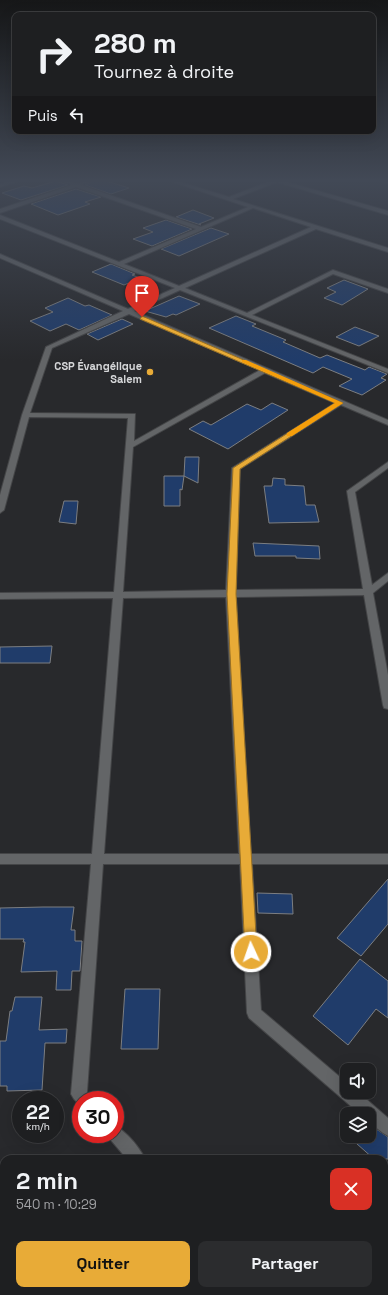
<!DOCTYPE html>
<html lang="fr">
<meta charset="utf-8">
<style>
body{margin:0;font-family:"Space Grotesk",sans-serif;background:#2b2c2e;color:#f1f3f6;height:100vh;display:flex;flex-direction:column;font-size:15px;white-space:nowrap}
*{box-sizing:border-box;margin:0}
p{font-size:13px;color:#a1a2a5}
.icon{flex:none;width:22px;height:22px;fill:none;stroke:currentColor;stroke-width:2;stroke-linecap:round;stroke-linejoin:round}
.map{position:relative;flex:1;overflow:hidden}
.drawer{position:absolute;left:0px;top:1155px;width:388px;height:140px;display:flex;flex-direction:column;background:#1e1f21;border-radius:12px 12px 0 0;box-shadow:0 4px 16px #0002,0 0 0 1px #3c3d3f}
.drawer>*{flex:none}
.hud{position:absolute;left:12px;top:12px;width:364px;height:122px;border-radius:8px;box-shadow:0 4px 16px #0002,0 0 0 1px #3c3d3f;background:#1e1f21;color:#f1f3f6;overflow:hidden}
.fabs{position:absolute;left:340px;top:1063px;display:grid;gap:8px}
.fabs a{display:grid;place-items:center;width:36px;height:36px;border-radius:8px;background:#1e1f21;box-shadow:0 4px 16px #0002,0 0 0 1px #3c3d3f;font-size:20px}
.speed{position:absolute;left:12px;top:1091px;display:flex;gap:8px;font-size:20px;font-weight:700;text-align:center}
.speed>*{display:grid;place-content:center;width:52px;height:52px;border-radius:50%;background:#1e1f21;box-shadow:0 4px 16px #0002,0 0 0 1px #3c3d3f;line-height:1}
.speed small{font-size:10px;font-weight:400}
.speed .limit{border:6px solid #d22;background:#fff;color:#111}
.pin{position:absolute;display:grid;place-items:center;width:34px;height:34px;color:#fff;margin:-41px -17px;border-radius:50% 50% 50% 0;rotate:-45deg;box-shadow:0 0 4px #0007}
.pin .icon{rotate:45deg}
.me{position:absolute;width:44px;margin:-22px;rotate:357deg;stroke-linejoin:round;filter:drop-shadow(0 0 3px #0008)}
.turn{display:flex;align-items:center;gap:14px;height:84px;padding:0 16px;font-size:18px}
.turn .icon{width:52px;height:52px;stroke-width:2.5}
.turn b{display:block;font-size:28px;line-height:34px}
.then{display:flex;align-items:center;height:38px;padding:0 16px;background:#0003;gap:8px;font-size:15px}
.round{display:grid;place-items:center;flex:none;width:42px;height:42px;border-radius:8px;background:#2b2c2e}
.headline{display:flex;align-items:center;justify-content:space-between;height:68px;padding:0 16px}
h1{font-size:24px;font-weight:700;line-height:30px}
.button{display:flex;gap:8px;margin-top:auto;padding:8px 16px}
.button a{flex:1;height:46px;border-radius:8px;background:#e8ab37;color:#111;font-size:16px;font-weight:700;line-height:46px;text-align:center}
.button a+a{background:#2b2c2e;color:#f1f3f6}
.map>svg:first-child{display:block}
</style>
<div class="map">
<svg width="388" height="1295" viewBox="0 0 388 1295">
<rect width="100%" height="100%" fill="#28292c"/>
<path fill="#203c6a" stroke="#7c7e81" d="M95,180H103L129,188L111,194L85,185Z
M56,181L68,185L21,200L2,193L24,186L32,188Z
M76,189L101,197L85,202L90,204L58,215L31,204Z
M193,210L214,218L199,224L201,225L176,217Z
M166,220L192,229L152,246L133,239L153,232L143,228Z
M211,228L229,234L179,256L161,249Z
M111,264L135,274L132,275L140,278L124,285L92,272Z
M344,280L368,289L342,305L324,298L336,292L327,288Z
M179,296L200,304L176,315L173,314L166,317L145,311Z
M68,298L85,306L89,305L112,315L79,330L66,324L50,331L30,321L53,312L45,308Z
M236,316L256,324L252,326L286,340L283,342L320,358L327,355L365,370L369,367L387,374L381,378L386,380L362,395L339,386L352,379L323,367L313,373L209,328Z
M122,319L133,324L98,340L87,334Z
M355,327L379,336L359,346L336,337Z
M272,403L288,410L228,449L189,429L203,421L211,425L247,404L261,410Z
M185,457H199L198,483L184,476L182,490L180,489V506H164V476H184Z
M273,478L285,479V485L304,486L306,505H315L319,522L269,523L264,486H272Z
M64,501H78L76,524L59,522Z
M253,543L319,546L320,559L296,558V556H255Z
M52,646L50,663H0V647Z
M388,879V924L361,956L337,938Z
M257,893L292,894L293,914L258,913Z
M43,907H74L71,930H75V941H82L80,971H72L71,990H56L57,971L21,972L25,942H23L24,939H0V908Z
M360,959L388,981V1018L376,1009L348,1045L313,1016Z
M125,989H160L158,1049H121Z
M15,997H42L39,1030L67,1029L66,1043H45L42,1090L7,1091V1086H0V1041H6L10,1011H12Z
M369,1124L388,1137V1159H374L348,1136H369Z"/>
<g fill="none" stroke-linecap="round" stroke-linejoin="round">
<g stroke="#444547" stroke-width="2">
<path id="street" d="M15,180H22L0,187V184Z
M59,180C65,180 69,182 75,183C81,184 88,180 94,180L81,185L201,227L248,207L167,180H174L229,197L273,180H280L388,211V215L277,182L233,199L388,248V252L316,229L185,288L247,313L333,270L388,289V293L333,274L252,315L388,369V373L180,290L134,311L388,420V425L341,405L240,469L236,590L363,589L347,491L388,462V468L355,492L372,585L388,573V581L373,593L388,675V709L384,708L383,705L364,595L236,597L251,854H388V864H252L261,1010L347,1083V1092H358L388,1118V1136L383,1133L369,1122V1114H360L249,1018L247,1013L240,864H103L87,1092L92,1100H81V1106L74,1099L71,1094L91,864H0V854H92L113,598L0,599V593L114,592L128,418L29,417L4,510L0,513V495L22,415L46,347L123,311L0,258V254L128,309L175,288L0,219V215L119,262L196,229L76,187L0,213V209L72,185ZM253,208L311,227L179,286L124,264ZM129,314L260,370L134,441L135,414L30,413L52,348ZM265,373L335,403L232,468L226,590L123,592L133,447ZM226,597L239,854H104L123,598Z
M378,180L388,181V183L378,181Z
M115,1126C126,1131 140,1148 145,1159H127L110,1139L107,1134H115Z
M246,1291H265L267,1295H248Z"/>
</g>
<use href="#street" fill="#636567" fill-rule="evenodd"/>
</g>
<linearGradient id="sky" x2="0" y2="1"><stop stop-color="#161718"/><stop offset="0.5" stop-color="#424956"/><stop offset="1" stop-color="#424956" stop-opacity="0"/></linearGradient>
<rect width="388" height="361" fill="url(#sky)"/>
<path fill="#e8ab37" stroke="#976f24" d="M142,316L343,403L240,469L236,594L257,952L255,956L251,957L247,956L245,952L227,594L233,468L335,403L140,319Z"/>
<path fill="#f59e0b" d="M242,360H246L343,403L292,436H287V433L335,403L242,362Z"/>
<circle fill="#e8ab37" stroke="#28292c" stroke-width="1.5" cx="150" cy="372" r="4"/>
<g text-anchor="middle" dominant-baseline="central" stroke-width="3.5" stroke-linejoin="round" paint-order="stroke">
<g font-size="11" font-weight="bold" fill="#d6d7d9" stroke="#28292c" text-anchor="end">
<text x="142" y="366">CSP Évangélique<tspan x="142" dy="13">Salem</tspan></text>
</g>
</g>
</svg>
<div class="fabs">
<a><svg class="icon" aria-label="sound" viewBox="0 0 24 24"><path d="M4 9h4l5-4v14l-5-4H4zM17 9q2 3 0 6"/></svg></a>
<a><svg class="icon" aria-label="layers" viewBox="0 0 24 24"><path d="M12 4l9 5-9 5-9-5zM3 14l9 5 9-5"/></svg></a>
</div>
<div class="speed"><div>22<small>km/h</small></div><div class="limit">30</div></div>
<div class="pin" style="left:142px;top:317px;background:#d93025"><svg class="icon" aria-label="arrive" viewBox="0 0 24 24"><path d="M6 21V4h12l-3 4 3 4H6"/></svg></div>
<svg class="me" style="left:251px;top:952px" viewBox="-20 -20 40 40"><circle r="17" fill="#e8ab37" stroke="#fff" stroke-width="3"/><path d="M0-11L8 9 0 5-8 9z" fill="#fff"/></svg>
<div class="hud">
<div class="turn"><svg class="icon" aria-label="right" viewBox="0 0 24 24"><path d="M7 20v-9h11M14 6l5 5-5 5"/></svg><div><b>280 m</b>Tournez à droite</div></div>
<div class="then">Puis<svg class="icon" aria-label="left" viewBox="0 0 24 24"><path d="M17 20v-9H6M10 6l-5 5 5 5"/></svg></div>
</div>
<section class="drawer">
<div class="headline"><div><h1>2 min</h1><p>540 m · 10:29</p></div><a class="round" style="background:#d93025;color:#fff"><svg class="icon" aria-label="close" viewBox="0 0 24 24"><path d="M6 6l12 12M18 6L6 18"/></svg></a></div>
<div class="button"><a>Quitter</a><a>Partager</a></div>
</section>
</div>
